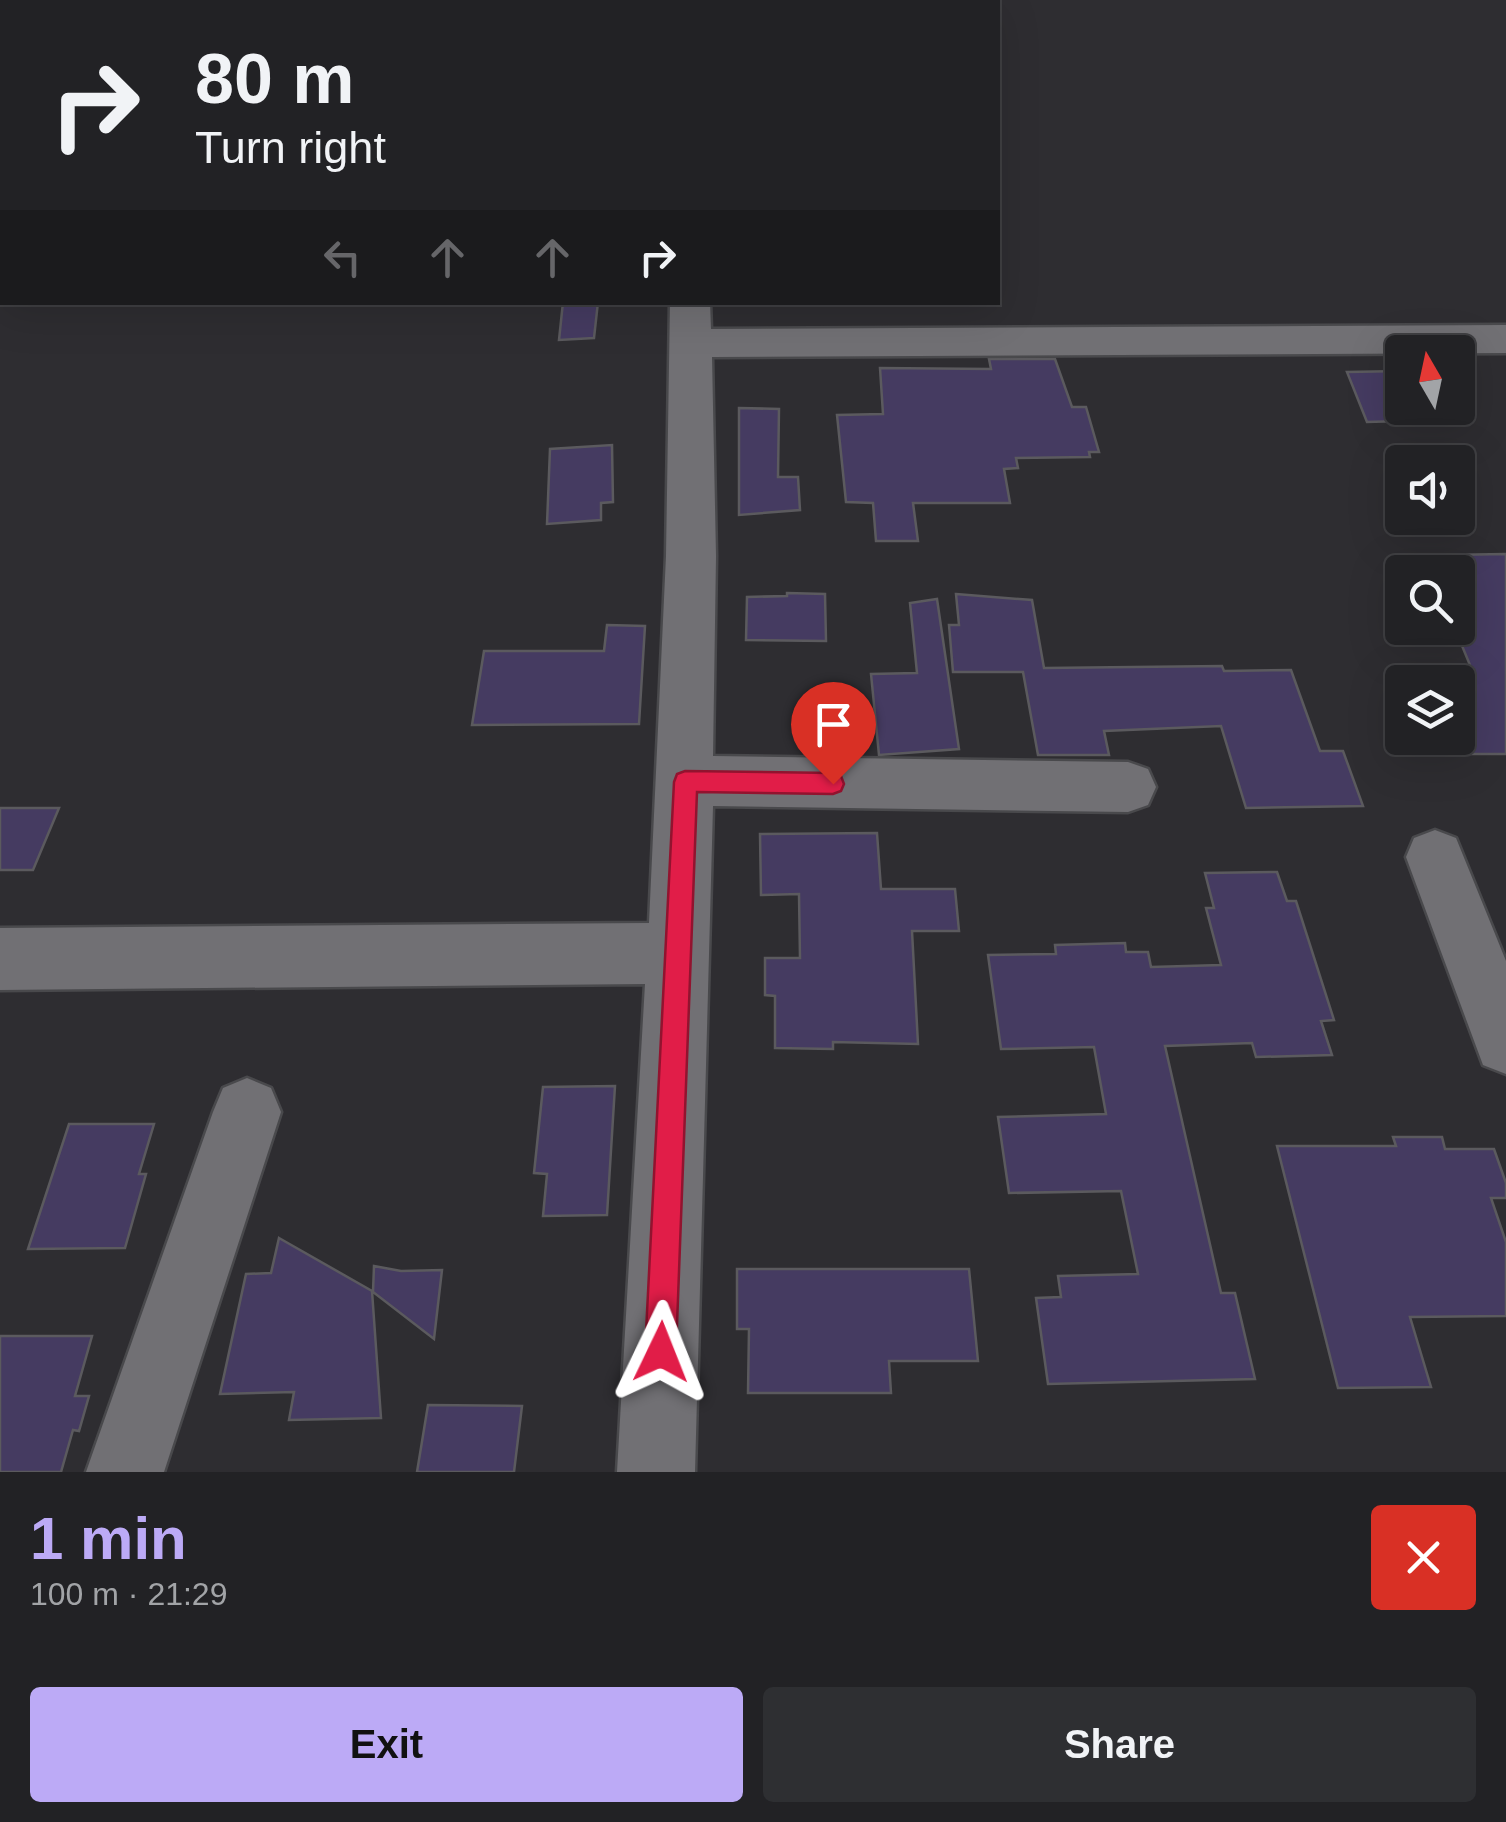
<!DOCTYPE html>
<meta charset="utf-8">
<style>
body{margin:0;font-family:Helvetica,sans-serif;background:#2e2f32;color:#f1f3f6;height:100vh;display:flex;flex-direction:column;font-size:38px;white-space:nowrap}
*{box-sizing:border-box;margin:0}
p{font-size:32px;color:#a2a4a7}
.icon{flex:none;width:55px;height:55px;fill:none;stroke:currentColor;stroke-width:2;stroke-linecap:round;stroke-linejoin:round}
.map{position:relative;height:1472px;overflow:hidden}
.panel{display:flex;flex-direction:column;background:#222225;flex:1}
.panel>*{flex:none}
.top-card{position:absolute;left:0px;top:0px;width:1000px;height:305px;box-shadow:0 10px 40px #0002,0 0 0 2px #3f3f42;background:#222225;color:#f1f3f6;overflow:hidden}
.needle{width:65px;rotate:351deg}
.fabs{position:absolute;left:1385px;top:335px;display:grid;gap:20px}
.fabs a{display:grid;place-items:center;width:90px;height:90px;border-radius:10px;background:#222225;box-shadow:0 10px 40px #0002,0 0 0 2px #3f3f42;font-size:50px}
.pin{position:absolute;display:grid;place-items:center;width:85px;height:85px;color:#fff;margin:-102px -42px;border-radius:50% 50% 50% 0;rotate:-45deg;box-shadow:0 0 10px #0007}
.pin .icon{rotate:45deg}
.me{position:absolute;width:110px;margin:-55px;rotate:2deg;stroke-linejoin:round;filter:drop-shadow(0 0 8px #0008)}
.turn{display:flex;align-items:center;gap:35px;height:210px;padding:0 30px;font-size:45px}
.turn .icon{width:130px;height:130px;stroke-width:2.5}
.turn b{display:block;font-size:70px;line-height:85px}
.lanes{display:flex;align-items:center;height:95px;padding:0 30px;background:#0003;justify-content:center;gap:50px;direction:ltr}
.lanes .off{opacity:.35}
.round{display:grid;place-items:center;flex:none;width:105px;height:105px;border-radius:10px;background:#2e2f32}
.summary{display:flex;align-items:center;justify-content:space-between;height:170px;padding:0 30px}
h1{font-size:60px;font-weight:600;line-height:75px;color:#bcaaf6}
.action{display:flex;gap:20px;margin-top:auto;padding:20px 30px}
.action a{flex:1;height:115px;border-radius:10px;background:#bcaaf6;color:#111;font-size:40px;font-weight:600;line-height:115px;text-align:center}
.action a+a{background:#2e2f32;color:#f1f3f6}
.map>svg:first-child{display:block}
</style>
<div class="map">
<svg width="1506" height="1472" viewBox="0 0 1506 1472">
<rect width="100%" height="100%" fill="#2e2d31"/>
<path fill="#453b61" stroke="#5b5a5e" stroke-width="2.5" d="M563,302H598L594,338L559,340Z
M989,359H1055L1072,407H1086L1099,452H1089L1090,457L1016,458L1018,468L1004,469L1010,503H913L918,541H876L873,503L846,502L837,415L883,414L880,368L991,369Z
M1402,371V421L1367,422L1347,372Z
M739,408L779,409L778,477H798L800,510L739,515Z
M612,445L613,502L601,503V520L547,524L550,449Z
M1506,554V754H1449L1442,738H1458V682H1420L1415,669L1472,670L1458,636V572L1446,555Z
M787,593L825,594L826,641L746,640L747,597L787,596Z
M956,594L1032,600L1044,668L1222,666L1224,671L1291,670L1320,751H1343L1363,806L1246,808L1221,726L1104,731L1109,755H1038L1023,672H953L949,625H959Z
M937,599L959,749L879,755L871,674L917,673L910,603Z
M607,625L645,626L639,724L472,725L484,651H604Z
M0,808H59L33,870H0Z
M877,833L881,889H955L959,931H912L918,1044L833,1042V1049L775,1048V996L765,995V958H800L799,894L761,895L760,834Z
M1277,872L1287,901H1296L1334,1020L1321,1021L1332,1055L1256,1057L1252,1043L1165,1046L1221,1293H1235L1255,1379L1048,1384L1036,1298L1061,1297L1058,1276L1138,1274L1121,1191L1009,1193L998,1117L1106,1114L1094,1047L1001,1049L988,955L1056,954L1055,945L1125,943L1126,952H1148L1151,967L1221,965L1206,908H1214L1205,873Z
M615,1086L607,1215L543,1216L547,1174L534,1173L543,1087Z
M69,1124H154L139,1174H146L125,1248L28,1249Z
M1393,1137H1442L1445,1149H1494L1506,1183V1198H1491L1506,1242V1316L1410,1317L1431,1387L1338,1388L1277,1146H1396Z
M279,1238L372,1291L381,1418L289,1420L294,1392L220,1394L246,1274L271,1273Z
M374,1266L401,1271L442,1270L434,1339L373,1292Z
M737,1269H969L978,1361H889L891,1393H748L749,1329H737Z
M0,1336H92L75,1396H89L79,1431L73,1430L61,1472H0Z
M428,1405L522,1406L514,1472H417Z"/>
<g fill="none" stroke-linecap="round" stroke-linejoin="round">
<g stroke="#49494c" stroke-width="5">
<path id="minor" d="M670,302H710L711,329L1506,325V353L712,357L716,556L713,756L1128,762L1148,769L1156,787L1148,805L1128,812L713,806L695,1472H617L645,984L0,990V928L649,923L666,556Z
M1435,830L1456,838L1506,961V1074L1483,1065L1406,857L1414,838Z
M247,1078L271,1088L281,1112L164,1472H86L213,1112L223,1088Z"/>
</g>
<g stroke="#49494c" stroke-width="5">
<path id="major" d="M2,215V239L0,240V216Z"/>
</g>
<path stroke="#878689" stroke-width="4" stroke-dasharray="5 4" stroke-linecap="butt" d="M19,2L68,0"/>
<use href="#minor" fill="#717074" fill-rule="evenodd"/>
<use href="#major" fill="#806caf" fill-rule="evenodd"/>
</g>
<path fill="#e11d48" stroke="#92132f" stroke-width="2.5" d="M685,771L833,773L841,776L844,784L841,791L833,794L697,792L676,1352L672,1363L661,1368L650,1363L645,1352L674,782L677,774Z"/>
</svg>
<div class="fabs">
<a><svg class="needle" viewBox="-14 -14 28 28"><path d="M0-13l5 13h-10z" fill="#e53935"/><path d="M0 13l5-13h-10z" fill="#a2a4a7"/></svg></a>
<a><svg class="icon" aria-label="sound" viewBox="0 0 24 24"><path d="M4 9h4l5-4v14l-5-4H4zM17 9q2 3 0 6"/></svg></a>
<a><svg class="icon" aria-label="search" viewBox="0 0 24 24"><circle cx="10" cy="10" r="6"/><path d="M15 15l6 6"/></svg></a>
<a><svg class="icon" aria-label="layers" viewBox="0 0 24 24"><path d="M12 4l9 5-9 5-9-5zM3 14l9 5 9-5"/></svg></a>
</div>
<div class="pin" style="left:833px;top:784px;background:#d93025"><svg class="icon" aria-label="arrive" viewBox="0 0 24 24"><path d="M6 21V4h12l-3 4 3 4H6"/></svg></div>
<svg class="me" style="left:661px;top:1352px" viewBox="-20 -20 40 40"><path d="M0-17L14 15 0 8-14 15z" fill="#e11d48" stroke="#fff" stroke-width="4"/></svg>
<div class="top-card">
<div class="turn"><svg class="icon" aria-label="right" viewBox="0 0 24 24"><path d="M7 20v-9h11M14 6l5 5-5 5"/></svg><div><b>80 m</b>Turn right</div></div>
<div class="lanes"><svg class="icon off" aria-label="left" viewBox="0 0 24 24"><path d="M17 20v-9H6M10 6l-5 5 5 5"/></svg><svg class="icon off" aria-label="ahead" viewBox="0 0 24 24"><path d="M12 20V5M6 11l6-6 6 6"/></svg><svg class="icon off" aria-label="ahead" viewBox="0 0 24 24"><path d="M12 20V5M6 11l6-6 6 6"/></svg><svg class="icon" aria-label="right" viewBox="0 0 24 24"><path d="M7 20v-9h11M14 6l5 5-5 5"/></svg></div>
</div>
</div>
<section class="panel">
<div class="summary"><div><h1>1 min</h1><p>100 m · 21:29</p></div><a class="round" style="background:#d93025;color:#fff"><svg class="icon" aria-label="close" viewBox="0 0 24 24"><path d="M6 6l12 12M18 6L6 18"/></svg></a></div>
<div class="action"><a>Exit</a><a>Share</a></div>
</section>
